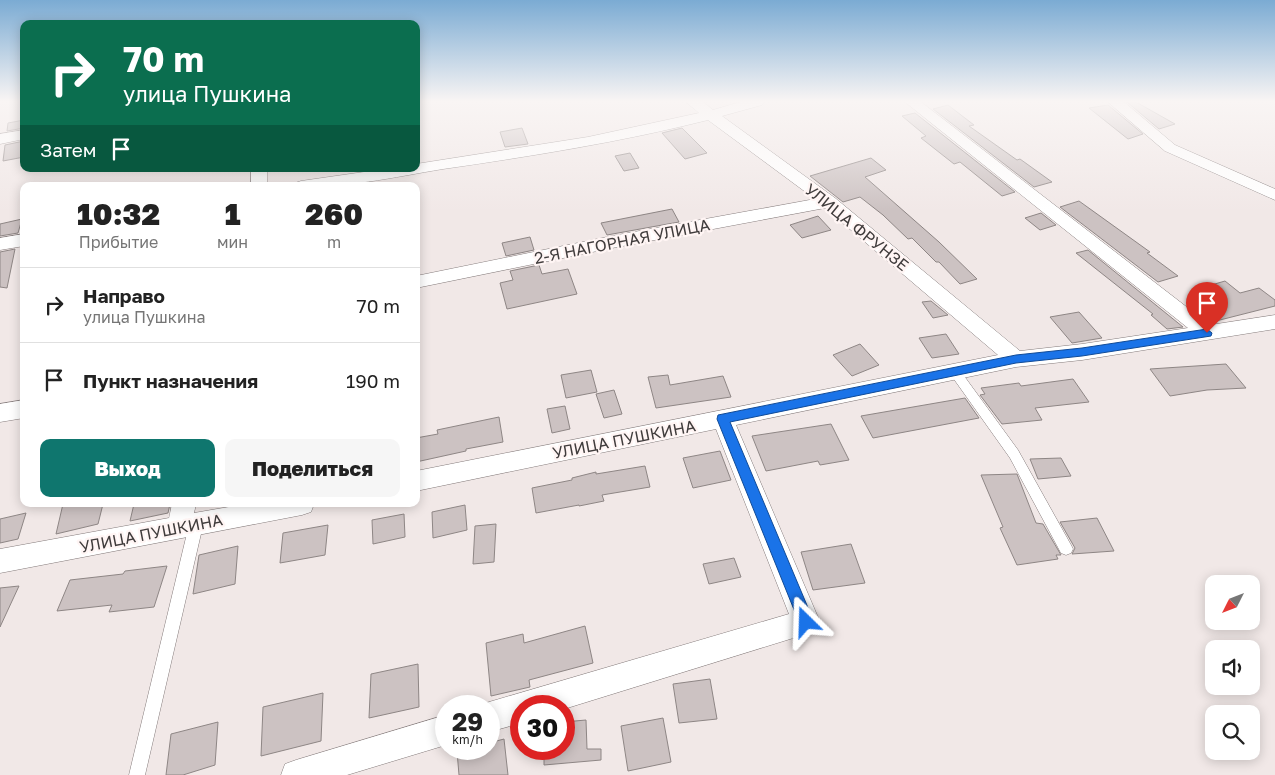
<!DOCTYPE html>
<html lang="ru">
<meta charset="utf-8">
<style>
body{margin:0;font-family:"Golos Text",sans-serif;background:#f6f6f6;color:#222;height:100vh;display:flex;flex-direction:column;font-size:19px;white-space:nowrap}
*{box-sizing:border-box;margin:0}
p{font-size:16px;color:#767676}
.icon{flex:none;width:28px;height:28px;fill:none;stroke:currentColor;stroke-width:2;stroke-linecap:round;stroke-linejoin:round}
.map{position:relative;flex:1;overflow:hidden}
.details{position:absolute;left:20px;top:182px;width:400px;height:325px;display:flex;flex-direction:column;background:#fff;border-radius:10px;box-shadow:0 2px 12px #0003}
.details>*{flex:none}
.top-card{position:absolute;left:20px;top:20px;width:400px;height:152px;border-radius:10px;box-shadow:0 2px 12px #0003;background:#0b6e4f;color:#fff;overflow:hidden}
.needle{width:32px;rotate:228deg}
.buttons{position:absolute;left:1205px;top:575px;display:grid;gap:10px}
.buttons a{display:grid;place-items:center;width:55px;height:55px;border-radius:10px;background:#fff;box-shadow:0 2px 12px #0003;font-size:25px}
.speed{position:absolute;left:435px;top:695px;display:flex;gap:10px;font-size:25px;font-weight:700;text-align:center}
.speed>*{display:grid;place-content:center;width:65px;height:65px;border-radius:50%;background:#fff;box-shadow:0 2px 12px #0003;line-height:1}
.speed small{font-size:12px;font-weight:400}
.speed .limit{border:8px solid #d22;background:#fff;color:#111}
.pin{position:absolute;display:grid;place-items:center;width:42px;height:42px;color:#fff;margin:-51px -21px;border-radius:50% 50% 50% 0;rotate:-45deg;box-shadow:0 0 5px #0007}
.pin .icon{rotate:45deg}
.me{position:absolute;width:55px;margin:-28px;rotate:338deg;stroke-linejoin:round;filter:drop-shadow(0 0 4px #0008)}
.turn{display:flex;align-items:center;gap:18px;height:105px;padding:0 20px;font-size:22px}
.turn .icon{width:65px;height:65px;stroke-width:2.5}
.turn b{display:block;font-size:35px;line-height:42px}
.then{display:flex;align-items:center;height:48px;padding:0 20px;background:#0003;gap:10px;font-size:19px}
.eta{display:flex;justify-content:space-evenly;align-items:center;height:85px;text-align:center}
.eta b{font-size:30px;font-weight:800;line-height:35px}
.cta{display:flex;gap:10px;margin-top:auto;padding:10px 20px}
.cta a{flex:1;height:58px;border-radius:10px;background:#0f766e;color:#fff;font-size:20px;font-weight:800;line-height:58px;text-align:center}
.cta a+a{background:#f6f6f6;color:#222}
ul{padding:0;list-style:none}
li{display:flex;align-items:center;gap:15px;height:75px;padding:0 20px;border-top:1px solid #e0e0e0}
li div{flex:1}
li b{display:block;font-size:19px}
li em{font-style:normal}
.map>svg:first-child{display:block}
</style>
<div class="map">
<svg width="1275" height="775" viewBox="0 0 1275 775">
<rect width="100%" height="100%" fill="#f1e8e7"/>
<path fill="#ccc2c2" stroke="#8e8685" d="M1127,102H1136L1175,124L1159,129Z
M948,105L974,125L969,126L1017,160L1020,159L1052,182L1034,187L933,109Z
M1108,105L1143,134L1128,139L1089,108Z
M915,113L1015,192L1002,196L960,162L954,164L921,138L926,136L902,116Z
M24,120V128L7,131L8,123Z
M522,128L528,144L505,147L500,132Z
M682,128L707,153L685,159L662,133Z
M24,141V157L3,161L5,145Z
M630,153L639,168L624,171L615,156Z
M871,158L886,170L865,177L939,242L977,279L960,284L939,262H936L912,238L908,239L883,215L860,197L843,202L810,176Z
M1079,201L1150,252L1147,253L1178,276L1158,282L1060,207Z
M672,209L679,222L607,235L601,223Z
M1041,213L1056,225L1040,230L1025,218Z
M818,216L831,230L802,238L790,225Z
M22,219L18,233L0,236V224Z
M530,237L534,250L506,256L502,243Z
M15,249L7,288L0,287V252Z
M1088,250L1183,327L1167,329L1151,315L1153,314L1076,253Z
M539,265L542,274L568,269L577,294L507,309L500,283L513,280L510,271Z
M1225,281L1240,293L1259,288L1275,300V306L1212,322L1187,305L1220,296L1208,286Z
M931,301L948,315L933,318L922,302Z
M1079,312L1102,338L1072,343L1050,317Z
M946,334L959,354L932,358L919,338Z
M860,344L879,365L852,376L833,355Z
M1226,364L1246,388L1207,390L1170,396L1150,369Z
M591,370L597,392L566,398L561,375Z
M668,375L670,385L723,376L731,397L656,408L648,377Z
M1073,379L1089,402L1035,408L1042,420L1002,424L980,395L985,394L981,388L1019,383L1021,386Z
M614,390L622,414L604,418L596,394Z
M965,398L979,418L873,438L861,416Z
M565,406L570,429L552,433L547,409Z
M499,417L503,442L466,449V451L416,462V438L438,434L437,430Z
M831,424L849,460L820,465L818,461L766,471L752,436Z
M720,451L731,480L693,488L683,458Z
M1061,458L1071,476L1038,479L1030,459Z
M645,466L650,487L602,495L604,501L579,506V505L536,513L532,488L572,480V478L596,472V474Z
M1017,474L1036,523L1043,524L1061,555H1056L1058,559L1017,565L1000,528L1003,527L981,475Z
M63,504H103L98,524L56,534Z
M134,504H170L168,513L130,521Z
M465,505L467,530L433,538L432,512Z
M26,513L18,539L0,543V519Z
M404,514L405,537L373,544L372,520Z
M1097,518L1114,551L1072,554L1075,548L1060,522Z
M496,524L494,562L473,564L475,526Z
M328,525L325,555L280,563L283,533Z
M851,544L865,583L813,590L801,552Z
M238,546L235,584L193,594L199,555Z
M734,558L741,577L709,584L703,564Z
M167,566L154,607L109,612L112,605L57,611L70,580L123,574L125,571Z
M19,586L0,627V588Z
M585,626L593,663L529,680L530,687L491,696L486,643L523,634L524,643Z
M418,664L419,707L369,718L371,674Z
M710,679L717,719L679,723L673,684Z
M323,693L321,741L261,756L263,707Z
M663,718L671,762L628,771L621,726Z
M586,720L587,749H601V760L544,765V749H564V722Z
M218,722L215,765L183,775H166L171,734Z
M504,739L508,775H459L457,751L467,749H489V743Z"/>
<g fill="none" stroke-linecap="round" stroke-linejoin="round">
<g stroke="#847b7b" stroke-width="1">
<path id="lane" d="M955,368L959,369L1018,450L1071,545L1073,549L1071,553L1066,555L1061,553L1010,458L951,375L949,372L951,369Z
M196,519L201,521L203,525L145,775H129L189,525L191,521Z"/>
</g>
<g stroke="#847b7b" stroke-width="1">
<path id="street" d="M686,102H703L713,110L740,102H764L762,105L722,116L835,198L1020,351L1082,344L1188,328L905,102H921L1210,325L1275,315V329L1082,360L1016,367L736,425L820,622L816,631L564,709V706H521V723L489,732V706H479L489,702L789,614L716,429L416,491V471L998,355L825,208L612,248L416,288V276L612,236L815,199L708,120C621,142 532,156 443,169C394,177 343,189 293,186L295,183L301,181L385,169H416V164L588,137L699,113Z
M1108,102H1124L1175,145L1275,189V200L1165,151Z
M24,130V139L0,144V134Z
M251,169H267V186H251Z
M24,234V246L0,250V238Z
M24,400V418L0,422V404Z
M172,504H196L194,513L246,504H314L311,512L302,515L0,573V549L169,518Z
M446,715V745L347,775H281L285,764L296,760Z"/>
</g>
<use href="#lane" fill="#fff" fill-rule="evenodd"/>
<use href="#street" fill="#fff" fill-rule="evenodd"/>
</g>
<linearGradient id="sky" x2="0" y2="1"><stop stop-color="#7babd3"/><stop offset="0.48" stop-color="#f9f5f4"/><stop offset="1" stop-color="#f9f5f4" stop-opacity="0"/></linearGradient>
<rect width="1275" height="211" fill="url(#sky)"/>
<path fill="#1a73e8" stroke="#114b97" d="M1207,329L1212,333L1211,336L1082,356L1016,363L730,422L814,622L811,627L806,630L801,627L717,419L718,415L1016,355L1082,348Z"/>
<g text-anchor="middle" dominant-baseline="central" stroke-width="4.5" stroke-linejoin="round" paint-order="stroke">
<g font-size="16" fill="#403c3c" stroke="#fff5f4">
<text transform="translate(857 227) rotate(39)">УЛИЦА ФРУНЗЕ</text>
<text transform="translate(622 241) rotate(-11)">2-Я НАГОРНАЯ УЛИЦА</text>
<text transform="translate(624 439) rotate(-11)">УЛИЦА ПУШКИНА</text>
<text transform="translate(151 533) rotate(-11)">УЛИЦА ПУШКИНА</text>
</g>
</g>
</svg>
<div class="buttons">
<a><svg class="needle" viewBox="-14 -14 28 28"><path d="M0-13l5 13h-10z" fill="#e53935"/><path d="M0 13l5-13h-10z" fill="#767676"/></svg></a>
<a><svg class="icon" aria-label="sound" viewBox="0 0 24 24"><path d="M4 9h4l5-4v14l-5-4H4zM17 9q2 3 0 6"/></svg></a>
<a><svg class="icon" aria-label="search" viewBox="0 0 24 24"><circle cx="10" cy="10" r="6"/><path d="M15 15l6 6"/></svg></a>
</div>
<div class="speed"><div>29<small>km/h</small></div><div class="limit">30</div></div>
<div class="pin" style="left:1207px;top:333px;background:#d93025"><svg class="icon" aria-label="arrive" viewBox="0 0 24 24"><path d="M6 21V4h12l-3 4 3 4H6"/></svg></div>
<svg class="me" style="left:806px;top:622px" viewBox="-20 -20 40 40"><path d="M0-17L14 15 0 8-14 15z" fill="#1a73e8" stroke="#fff" stroke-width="4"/></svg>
<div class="top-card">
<div class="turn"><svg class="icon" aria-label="right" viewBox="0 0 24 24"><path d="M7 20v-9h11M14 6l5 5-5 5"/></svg><div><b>70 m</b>улица Пушкина</div></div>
<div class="then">Затем<svg class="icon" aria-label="arrive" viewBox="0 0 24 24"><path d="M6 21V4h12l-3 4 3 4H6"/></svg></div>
</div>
<section class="details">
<div class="eta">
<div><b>10:32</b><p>Прибытие</p></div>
<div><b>1</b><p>мин</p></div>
<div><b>260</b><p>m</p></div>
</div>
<ul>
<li><svg class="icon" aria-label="right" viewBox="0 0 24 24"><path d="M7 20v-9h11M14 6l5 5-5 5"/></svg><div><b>Направо</b><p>улица Пушкина</p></div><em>70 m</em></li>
<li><svg class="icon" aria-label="arrive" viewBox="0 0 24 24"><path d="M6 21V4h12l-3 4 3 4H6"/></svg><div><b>Пункт назначения</b></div><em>190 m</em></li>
</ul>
<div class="cta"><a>Выход</a><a>Поделиться</a></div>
</section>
</div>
